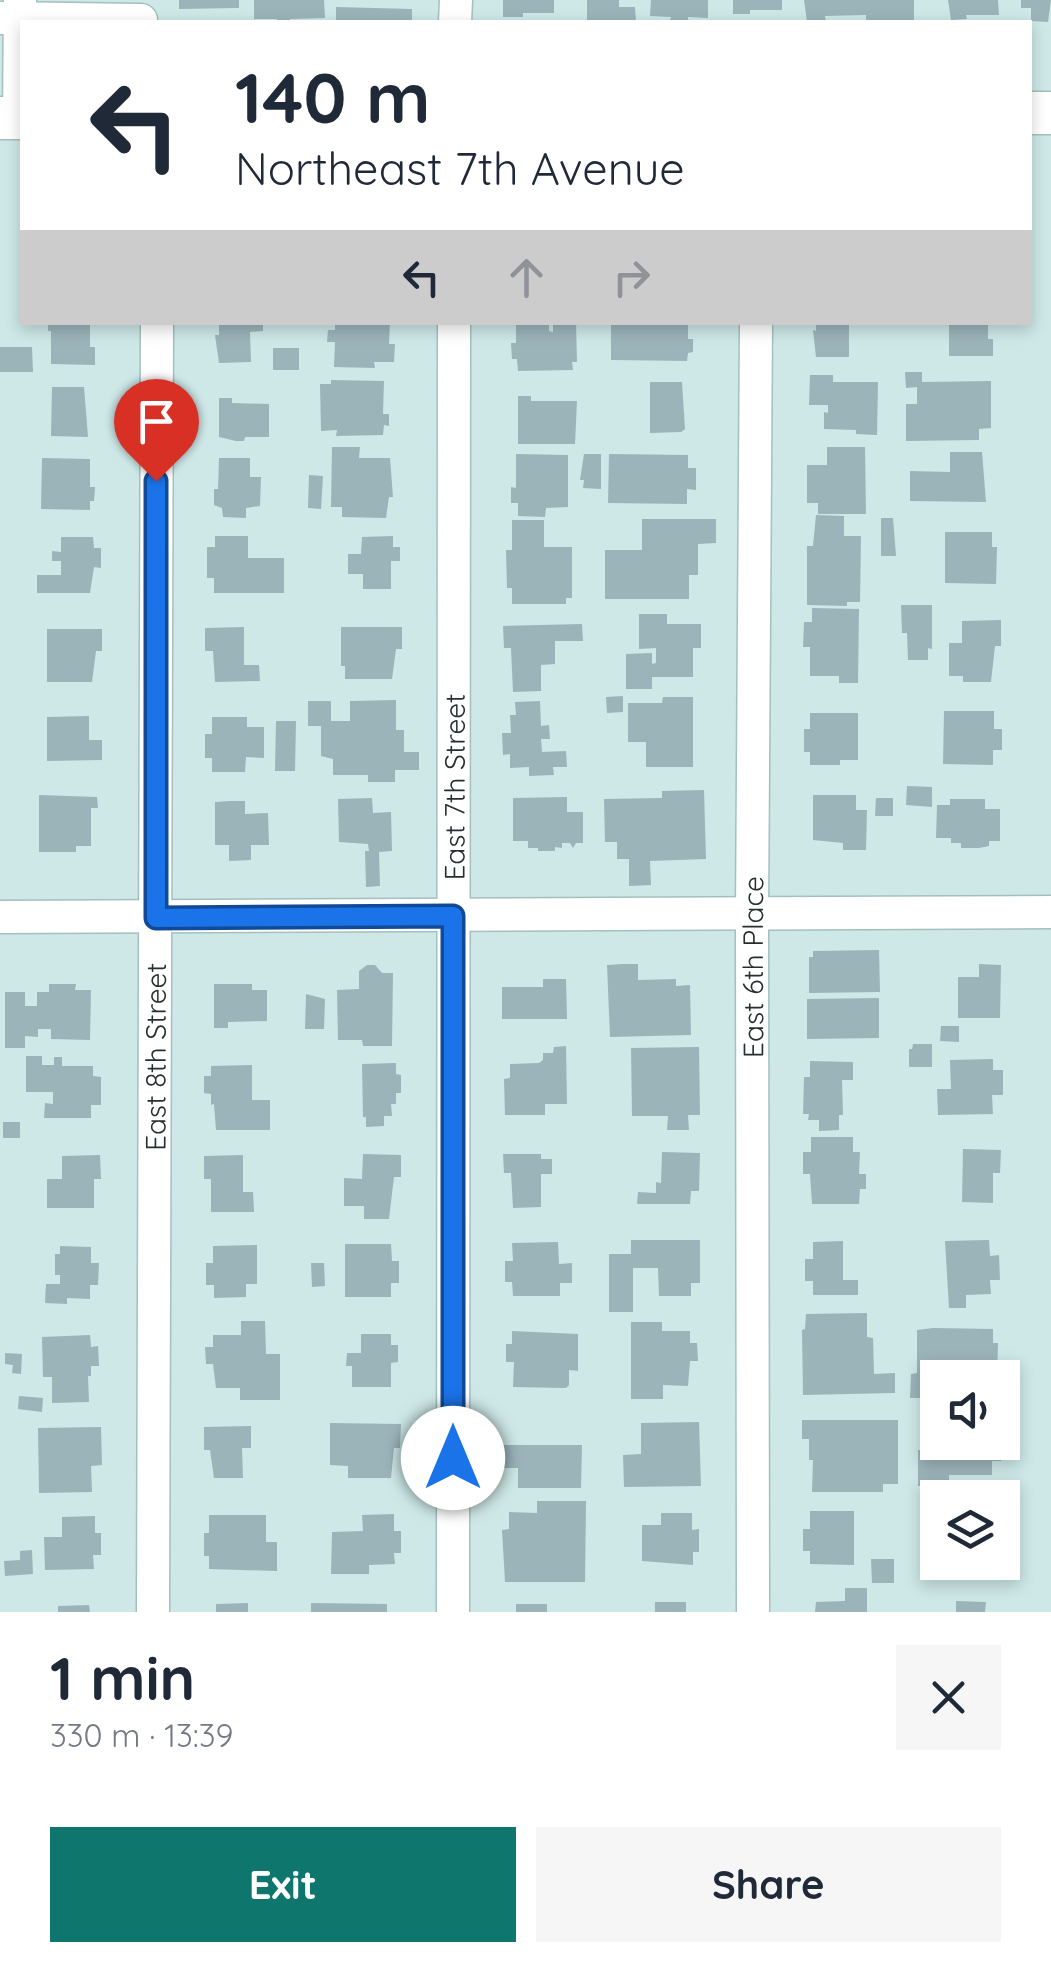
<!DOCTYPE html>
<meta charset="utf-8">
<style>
body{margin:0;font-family:Quicksand,sans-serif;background:#f6f6f7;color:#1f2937;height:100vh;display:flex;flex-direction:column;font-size:38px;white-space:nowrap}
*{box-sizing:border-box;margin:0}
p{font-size:32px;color:#747a83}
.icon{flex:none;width:55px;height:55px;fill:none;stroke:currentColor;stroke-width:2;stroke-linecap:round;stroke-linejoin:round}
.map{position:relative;height:1612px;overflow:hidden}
.drawer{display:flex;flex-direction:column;background:#fff;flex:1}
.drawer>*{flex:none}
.banner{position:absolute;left:20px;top:20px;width:1012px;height:305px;border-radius:0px;box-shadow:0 5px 15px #0003;background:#fff;color:#1f2937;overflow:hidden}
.tools{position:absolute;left:920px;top:1360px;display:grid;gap:20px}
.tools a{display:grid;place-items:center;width:100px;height:100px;border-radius:0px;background:#fff;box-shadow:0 5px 15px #0003;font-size:50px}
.pin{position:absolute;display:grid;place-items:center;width:85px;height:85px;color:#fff;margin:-102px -42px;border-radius:50% 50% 50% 0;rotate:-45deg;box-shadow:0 0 10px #0007}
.pin .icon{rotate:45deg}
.me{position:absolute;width:110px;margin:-55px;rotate:0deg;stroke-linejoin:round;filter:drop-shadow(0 0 8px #0008)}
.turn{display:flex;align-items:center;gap:35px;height:210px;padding:0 50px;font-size:45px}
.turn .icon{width:130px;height:130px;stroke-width:2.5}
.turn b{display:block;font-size:70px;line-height:85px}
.lanes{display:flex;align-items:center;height:95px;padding:0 50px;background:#0003;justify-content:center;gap:50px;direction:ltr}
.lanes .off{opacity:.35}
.round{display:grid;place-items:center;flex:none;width:105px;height:105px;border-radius:0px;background:#f6f6f7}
.headline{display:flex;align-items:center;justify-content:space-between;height:170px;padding:0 50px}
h1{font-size:60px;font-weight:700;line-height:75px}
.primary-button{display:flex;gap:20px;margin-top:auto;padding:20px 50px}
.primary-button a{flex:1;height:115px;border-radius:0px;background:#0f766e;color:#fff;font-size:40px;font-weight:700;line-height:115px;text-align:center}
.primary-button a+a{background:#f6f6f7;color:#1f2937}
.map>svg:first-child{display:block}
</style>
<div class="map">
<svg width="1051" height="1612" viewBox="0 0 1051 1612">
<rect width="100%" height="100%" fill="#cde8e7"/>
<path fill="#9bb4ba" d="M179,0H239V8L179,9Z
M254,0H324L325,18L290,19V22H277V19H254Z
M503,0H554V13H523V17H503Z
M587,0H619V7H635L636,22H587Z
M651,0H708V18L688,17V22L670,21L671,17L650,16Z
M733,0H782V10H750V14H733Z
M804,0H914V22H866V15L825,16L826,22H807Z
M948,0H998L999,15H966L967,19L951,20Z
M1021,0H1051L1048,22L1031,21V8H1021Z
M336,7L412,9V22H336Z
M48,322H90V347H95V365L51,364V331H48Z
M219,322H263V331L250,332L251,362L219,363L215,335H219Z
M335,322H390L389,344H395L394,362H374L375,368L334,367L335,342H327L328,330H335Z
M516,322H549V331L553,332V322H576L577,362H572L573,370L518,371L517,359H512L511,343H516Z
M611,322H688V339H693V352L688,353L687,361L611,360Z
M816,322H849V357H816L813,330L816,331Z
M949,322H988V339H993V356H949Z
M0,347H32L33,372H0Z
M273,348H299V370H273Z
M905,372H922V382L991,381V428L979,429V440L906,441V404H917V387L906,388Z
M810,375H833V382H878L877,435L856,434V430L824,429V412L828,413V405H809Z
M331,380L384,381L383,414H389V426L384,425L383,435L336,436L337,430L321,431L320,384H331Z
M650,382H682L685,429L681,432L650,433Z
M52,387H84L88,437L51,436Z
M518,396H531V401H577L575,444H518Z
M219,398H232V403L269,404V437H245L244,441H236L219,437Z
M332,447H360L359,458H390L393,497H389L386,518L342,517V507H331Z
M827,447H865L866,514H818V503H807V465H827Z
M950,452H982L986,502L910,501V471L950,472Z
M516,454L568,455V507L546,508L545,517L518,516V503H511V487L516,488Z
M584,454H601V489L583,488L584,480H580Z
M609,454L688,455V468H696V490L687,489V504L608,503Z
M42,458L90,459V487H95L94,501H90V510L41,509Z
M219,458H250V477H261L260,506L246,508V518L223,517L222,508L214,505V489H218Z
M309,475L323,476L321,509L308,508Z
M816,515L844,516V536H861L860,602H847V606L807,605V546H813Z
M881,518H893L896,556H881Z
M642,519H716V543L698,544V575H689V599H605V550H642Z
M512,520H544V547H572V598H566V604H512V588H507L506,550H512Z
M945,532H992V547H997L996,584L945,583Z
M215,536H248V558H284V593H214V578H207V547H215Z
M393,536V547H400V561H391V589H363V574H348V554H361L362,537Z
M61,537H93L94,548H101V568L94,567L90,593H37V575H61V561H52V551L61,552Z
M901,605H932V649L928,648V660H908L907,633H902Z
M812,608L859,609L858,683H839V676H810V647H803L804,622H812Z
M639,614H667V624H701V648H693V677H652V689H626V654L652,653V664L656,663V648L639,649Z
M1001,620V646H995L991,682H963V676H949V643H962V621Z
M582,624L583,641H555V664L541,665V691L513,692L511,648H504L503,626Z
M244,627V665H259L260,681L215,682L213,651H205V628Z
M341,627H402V649H396L392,679H345V666H341Z
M47,629H102V651H96L92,682H47Z
M623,696V712L607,713L606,697Z
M663,697H693V767H646V742H628V703H662Z
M396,700V730H404V752H419V770H395V782H368V775H333V759L321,756V726H308V701H331V721H350V701Z
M540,701L541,726L549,725L550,739H541L542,752L566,751L567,767H553L554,775L529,776V767L510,768V754L503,755L502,733H511L510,715H516L515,702Z
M944,711H994V729H1002V750H993V765L943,764Z
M810,713H858V760H840V765H810V752H804V729H810Z
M89,716V740H102V760L47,761V717Z
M212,717H247V727H264V758L246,757L245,772H212V758H205V734H212Z
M276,721H296L295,771H275Z
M907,786L932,787V807L906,805Z
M704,790L706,859L650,861L651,885L629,886V859H617V842H605L604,799L662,798V791Z
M39,795L97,797L98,808H91V846H76V852H39Z
M813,795H856V810H867L866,850H843V843L813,840Z
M567,797V812H583V843H576L573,848L570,843H562V848L555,847V851H538V848H528V841H513V798Z
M372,798L373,813L391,812L392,851L379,852L380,886L366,887L365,851H369L368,844L339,842L338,799Z
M876,798H893V816H875Z
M950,799H985V809H1000V841H989V846L979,848H961V843H951V838H936L937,805H950Z
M230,801H245V814L268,813L269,845H251V860L229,861V845H215V802Z
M879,950L880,992L809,993V957H813V951Z
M623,964H638V980L676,979V986L690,985L691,1035L610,1037L607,965Z
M979,964L1001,965L1000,1018H958V977H979Z
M367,965H375L382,973H393L392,1046H363L362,1040H338L337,990L359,989V971Z
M543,979H566L567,1019H502V987H543Z
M49,984H76L75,990H91L90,1040L51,1039V1029H38V1037L25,1036V1048H5V992H25V1006H37V992H49Z
M214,984H252V990H267V1021L228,1022V1028H214Z
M306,994L325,999L324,1029H305Z
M879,998V1038L807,1039V999Z
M941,1026H959V1042L940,1041Z
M913,1044H932V1067H909V1049H912Z
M566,1046L567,1104H545V1115H505L504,1079L510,1078V1064L539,1063L543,1060V1053H553L554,1047Z
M699,1047L700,1115H688L689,1130H667L668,1116H632L631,1048Z
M26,1056H42V1065H54V1057H62V1066H93V1076L101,1077V1105H91V1118H44L45,1103L53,1104V1092H26Z
M993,1059V1070H1003V1095H992L993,1114L938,1115L937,1089H951L950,1060Z
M810,1061L853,1062V1080H842L843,1115H839V1130L819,1131V1120H808L809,1114H803L804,1077H810Z
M396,1063V1074L401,1075V1093H396V1104H391L392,1116H384V1126L366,1127V1117H363L362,1064Z
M252,1065V1100H270V1130H216L214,1104L211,1105V1094L204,1093V1076H211V1066Z
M3,1122H20V1138H3Z
M811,1137H853V1152H860L859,1174H866V1189H860L859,1204H812L810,1174H803V1152H811Z
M963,1149L1001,1150L1000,1173H993V1203L962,1202Z
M662,1152L700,1153L699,1191H691L690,1204H637L638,1192L656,1193V1182L661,1183Z
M363,1154L401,1155V1177H394L389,1219H364V1206H344V1178L362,1179Z
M503,1154H541V1159H552V1174H541V1207L513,1208L511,1173H504Z
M100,1155L101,1179H94V1208H47V1179H62V1156Z
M243,1155V1192H253L254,1212H211V1179H204V1156Z
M631,1240H700V1283H691V1296H659L658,1268H633V1312H609V1254H631Z
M989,1240L990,1256L999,1255L1000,1280H990L991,1294L966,1295V1308H949L945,1241Z
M843,1241V1280H858V1295H813V1281H805V1259H813V1242Z
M558,1242L559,1264L572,1263V1283H560V1296H513L512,1282H505V1261H513L512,1243Z
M345,1244H391L392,1261H399V1283H391V1297H345Z
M257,1245V1284H246V1297L214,1298V1285H206V1263H213V1246Z
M60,1246L91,1247V1263H99L98,1285H90V1299L67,1298V1304L45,1303L46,1284H60V1275H55V1254H60Z
M311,1263H324L325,1286L312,1287Z
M867,1313V1337L873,1338L874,1374L895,1373V1393L803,1395L802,1330L805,1329L806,1314Z
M241,1321H265L266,1354H280V1400H240V1388H216L213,1364H206L205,1347H213V1335H241Z
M631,1322H662V1331H690V1343H697L698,1361H690L688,1386L663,1385V1399H631Z
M933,1328L993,1329V1343H998L997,1378H938V1398H910L911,1374L917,1373V1330Z
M512,1331L578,1334V1371L569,1370V1385L566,1388L513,1387L514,1362H506V1344H512Z
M361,1334H391V1345H398V1362L391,1363V1387H352V1366H346L347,1353H361Z
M90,1335L91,1347L98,1346L99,1366H91V1376H88L89,1402L52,1403V1377H43L42,1337Z
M5,1353L22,1354L21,1374L12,1373L13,1365L5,1364Z
M19,1396L43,1398L42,1412L18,1409Z
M929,1407H938V1442H1001V1461H992V1475H949V1486H918V1450H929Z
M802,1420H898V1484H883V1492H812L813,1460H809V1439H802Z
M699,1422L701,1486L624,1487L623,1455L641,1454V1423Z
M330,1423L401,1424L400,1448H394L391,1478H348V1466L330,1465Z
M251,1426V1448H242L243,1478H214L210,1450H204V1427Z
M101,1427L102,1465L91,1466L92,1492L39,1493L38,1428Z
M503,1445H582L581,1488H518V1468H503Z
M537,1501H586L585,1582H505L502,1530L509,1529V1512L537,1513Z
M810,1511H854V1565L810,1564V1551H803V1529H810Z
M661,1513H692V1530L699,1529V1552H693V1565L642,1561V1525H661Z
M394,1514V1531H401V1553H394L395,1564L369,1565V1574H331L332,1532L363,1531L362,1515Z
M209,1515H266V1542H277V1571L209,1569V1556H204V1533H209Z
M95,1516V1533H101V1555H93L94,1569L45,1570L44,1537H62V1517Z
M32,1550L33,1574L5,1576L4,1561L20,1560V1551Z
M871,1559H894V1583H872Z
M845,1588H867V1612H815L816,1602L845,1601Z
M956,1601L986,1602L985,1612H956Z
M655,1602H686V1612H655Z
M248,1603V1612H216V1604Z
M311,1603L387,1604V1612H311Z
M516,1604H547V1612H516Z
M89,1605L90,1612H58V1606Z"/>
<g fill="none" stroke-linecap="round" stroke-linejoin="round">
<g stroke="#a4bfbe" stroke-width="35">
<g id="minor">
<path d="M0,18L141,20"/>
<path d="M455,22L456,0"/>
<path d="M19,118L20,0"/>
<path d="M0,917L1051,912"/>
<path id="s1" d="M153,1612L157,322"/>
<path id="s2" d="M453,1612L454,322"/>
<path id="s3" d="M753,1612L752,915L756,322"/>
</g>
</g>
<g stroke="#a4bfbe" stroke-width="45">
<path id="major" d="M1030,113H1051
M0,118H22"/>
</g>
<use href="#minor" stroke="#fff" stroke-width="32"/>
<use href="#major" stroke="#fff" stroke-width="42"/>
</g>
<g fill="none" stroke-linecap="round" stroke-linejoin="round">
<g stroke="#114b97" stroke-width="25">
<path id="route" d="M156,481V918L453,916V1458"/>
</g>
<use href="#route" stroke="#1a73e8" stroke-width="18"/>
</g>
<g text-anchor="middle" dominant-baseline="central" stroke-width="9" stroke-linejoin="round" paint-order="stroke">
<g font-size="28" fill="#252f2f" stroke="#fff">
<text stroke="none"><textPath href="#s2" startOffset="825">East 7th Street</textPath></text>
<text stroke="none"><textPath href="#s3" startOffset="645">East 6th Place</textPath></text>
<text stroke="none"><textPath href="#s1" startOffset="555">East 8th Street</textPath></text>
</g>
</g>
</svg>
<div class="tools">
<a><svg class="icon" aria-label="sound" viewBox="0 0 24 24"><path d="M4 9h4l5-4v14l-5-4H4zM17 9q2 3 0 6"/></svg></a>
<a><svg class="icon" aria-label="layers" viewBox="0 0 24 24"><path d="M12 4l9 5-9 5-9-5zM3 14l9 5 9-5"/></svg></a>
</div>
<div class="pin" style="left:156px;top:481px;background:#d93025"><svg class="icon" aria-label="arrive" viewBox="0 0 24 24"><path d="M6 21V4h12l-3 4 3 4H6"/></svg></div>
<svg class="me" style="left:453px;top:1458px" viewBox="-20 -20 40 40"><circle r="19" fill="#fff"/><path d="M0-13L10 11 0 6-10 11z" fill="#1a73e8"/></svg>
<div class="banner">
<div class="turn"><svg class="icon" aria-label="left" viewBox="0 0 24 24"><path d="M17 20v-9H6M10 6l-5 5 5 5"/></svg><div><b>140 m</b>Northeast 7th Avenue</div></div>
<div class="lanes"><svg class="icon" aria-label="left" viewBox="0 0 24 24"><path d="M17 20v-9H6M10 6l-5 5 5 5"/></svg><svg class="icon off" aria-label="ahead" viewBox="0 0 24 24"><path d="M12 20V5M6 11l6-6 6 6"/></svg><svg class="icon off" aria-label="right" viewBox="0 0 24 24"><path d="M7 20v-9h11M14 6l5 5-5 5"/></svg></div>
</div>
</div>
<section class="drawer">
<div class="headline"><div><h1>1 min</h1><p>330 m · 13:39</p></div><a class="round"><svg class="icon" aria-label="close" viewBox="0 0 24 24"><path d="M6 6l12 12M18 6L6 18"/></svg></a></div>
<div class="primary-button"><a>Exit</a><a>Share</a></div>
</section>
